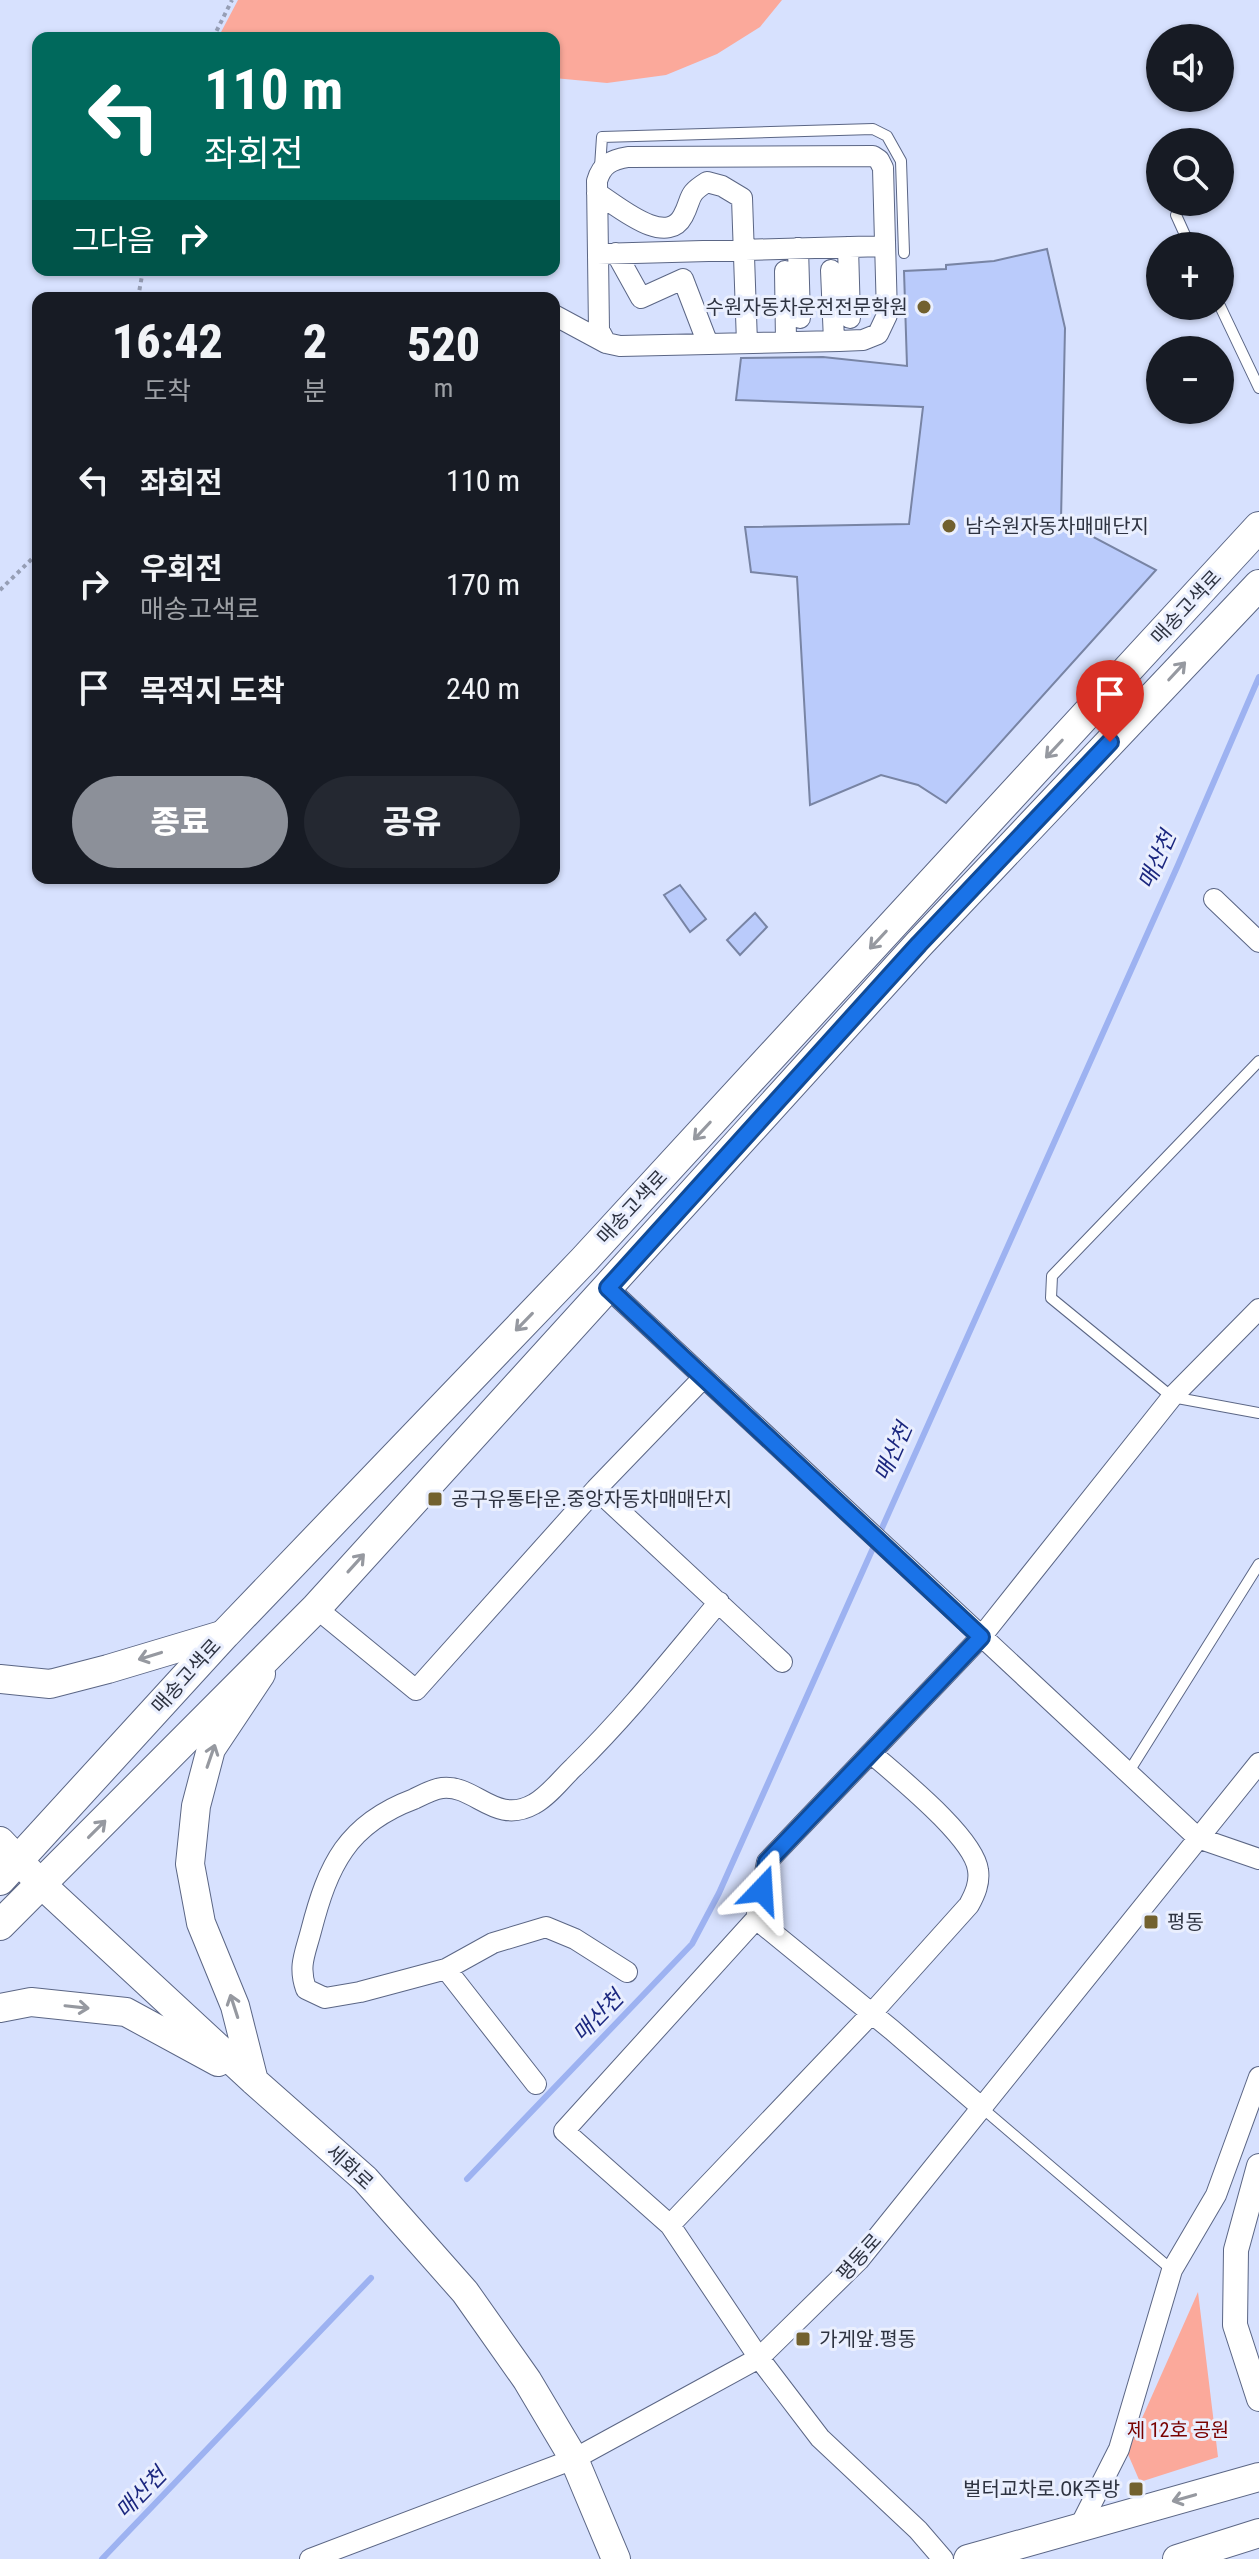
<!DOCTYPE html>
<html lang="ko">
<meta charset="utf-8">
<style>
body{margin:0;font-family:"Roboto Condensed","Noto Sans KR",sans-serif;background:#242831;color:#f1f3f6;height:100vh;display:flex;flex-direction:column;font-size:30px;white-space:nowrap}
*{box-sizing:border-box;margin:0}
p{font-size:26px;color:#9ea1a6}
.icon{flex:none;width:44px;height:44px;fill:none;stroke:currentColor;stroke-width:2;stroke-linecap:round;stroke-linejoin:round}
.map{position:relative;flex:1;overflow:hidden}
.details{position:absolute;left:32px;top:292px;width:528px;height:592px;display:flex;flex-direction:column;background:#171b24;border-radius:16px;box-shadow:0 2px 6px #0004}
.details>*{flex:none}
.guide{position:absolute;left:32px;top:32px;width:528px;height:244px;border-radius:16px;box-shadow:0 2px 6px #0004;background:#00695c;color:#fff;overflow:hidden}
.tools{position:absolute;left:1146px;top:24px;display:grid;gap:16px}
.tools a{display:grid;place-items:center;width:88px;height:88px;border-radius:50%;background:#171b24;box-shadow:0 2px 6px #0004;font-size:40px}
.pin{position:absolute;display:grid;place-items:center;width:68px;height:68px;color:#fff;margin:-82px -34px;border-radius:50% 50% 50% 0;rotate:-45deg;box-shadow:0 0 8px #0007}
.pin .icon{rotate:45deg}
.me{position:absolute;width:88px;margin:-44px;rotate:20deg;stroke-linejoin:round;filter:drop-shadow(0 0 6px #0008)}
.turn{display:flex;align-items:center;gap:28px;height:168px;padding:0 40px;font-size:36px}
.turn .icon{width:104px;height:104px;stroke-width:2.5}
.turn b{display:block;font-size:56px;line-height:68px}
.then{display:flex;align-items:center;height:76px;padding:0 40px;background:#0003;gap:16px;font-size:30px}
.eta{display:flex;justify-content:space-evenly;align-items:center;height:136px;text-align:center}
.eta b{font-size:48px;font-weight:800;line-height:56px}
.primary-button{display:flex;gap:16px;margin-top:auto;padding:16px 40px}
.primary-button a{flex:1;height:92px;border-radius:48px;background:#8c9099;color:#fff;font-size:32px;font-weight:800;line-height:92px;text-align:center}
.primary-button a+a{background:#242831;color:#f1f3f6}
ul{padding:0;list-style:none}
li{display:flex;align-items:center;gap:24px;height:104px;padding:0 40px}
li div{flex:1}
li b{display:block;font-size:30px}
li em{font-style:normal}
.map>svg:first-child{display:block}
</style>
<div class="map">
<svg width="1259" height="2559" viewBox="0 0 1259 2559">
<rect width="100%" height="100%" fill="#d7e1fe"/>
<path fill="#fba99b" d="M238,0H782L760,27L717,54L666,75L607,83L554,78V38H247L220,34Z
M1198,2292L1218,2457L1140,2482L1127,2452Z"/>
<g fill="none" stroke-linecap="round" stroke-linejoin="round">
<path stroke="#9db2f1" stroke-width="6" d="M467,2179L692,1944L719,1893L1178,865L1259,677
M102,2559L371,2278"/>
</g>
<path fill="#bacbfb" stroke="#7884a4" stroke-width="2" d="M1047,249L1065,328L1061,520L1156,570L946,803L918,785L881,775L810,805L797,577L751,572L745,527L909,524L923,407L736,400L741,358L823,357L907,366L904,271L946,269V265L994,261Z
M680,885L706,919L690,932L664,895Z
M755,913L767,927L740,955L727,940Z"/>
<g fill="none" stroke-linecap="round" stroke-linejoin="round">
<g stroke="#5b6685" stroke-width="12">
<path id="service" d="M600,167L602,137L873,129L887,136L901,161L904,253
M1176,215L1190,246
M1220,306L1259,388
M1259,1061L1052,1276L1051,1298L1172,1397L1259,1413
M1128,1773L1259,1564
M981,2107L1172,2270"/>
</g>
<g stroke="#5b6685" stroke-width="22">
<path id="minor" d="M873,156L879,160L883,168L887,315L878,334L863,340L839,341L620,346L606,343L599,330L597,181C602,164 611,160 628,157Z
M597,193C618,206 666,248 683,216C693,197 686,195 707,182L722,186L742,198L747,343
M848,247L850,318
M798,248L800,318
M616,253L641,298L683,279L708,344
M598,254L885,246
M831,270L834,341
M785,271L786,342
M554,315L606,343
M1214,899L1259,942
M608,1288L1198,1838L1259,1859
M596,1489L782,1662
M316,1608L416,1690L596,1489L703,1378
M756,1919L767,1862L981,1637L1172,1397L1259,1309
M446,1969L360,1992L325,1998L306,1989C298,1966 305,1954 311,1931C328,1865 347,1824 414,1799C422,1795 433,1789 442,1788C475,1784 495,1826 534,1804C549,1796 562,1778 574,1767C627,1715 672,1658 719,1602
M536,2084L446,1969L493,1943L546,1927L575,1939L627,1972
M670,2225L872,2013L969,1905C975,1894 980,1883 978,1870C974,1837 897,1776 871,1753
M1079,2528L1119,2449L1172,2270L1216,2195L1259,2077
M310,2559L574,2459L759,2358L859,2260L1259,1763
M943,2559L918,2530L820,2438L759,2358L670,2225L564,2131L756,1919L892,2030L981,2107"/>
</g>
<g stroke="#5b6685" stroke-width="26">
<path id="tertiary" d="M1259,2166L1236,2250L1235,2325L1259,2399"/>
</g>
<g stroke="#5b6685" stroke-width="30">
<path id="secondary" d="M0,1679L50,1684L108,1669L225,1634
M0,1841L41,1884L254,2081L365,2179L465,2292L527,2380L574,2459L616,2559
M0,2008L31,2002L126,2012L218,2062
M254,2081L235,2006L201,1923L190,1864L196,1806L211,1749L261,1674
M968,2559L1259,2477
M1177,2559L1259,2533"/>
</g>
<g stroke="#5b6685" stroke-width="32">
<path id="primary" d="M0,1880L225,1634L583,1261L1259,527
M0,1925L316,1608L919,944L1259,585"/>
</g>
<path stroke="#969eb5" stroke-width="4" stroke-dasharray="4 4" stroke-linecap="butt" d="M213,38L232,0
M138,298L143,270
M0,590L38,553"/>
<use href="#service" stroke="#fff" stroke-width="10"/>
<use href="#minor" stroke="#fff" stroke-width="20"/>
<use href="#tertiary" stroke="#fff" stroke-width="24"/>
<use href="#secondary" stroke="#fff" stroke-width="28"/>
<use href="#primary" stroke="#fff" stroke-width="30"/>
</g>
<defs><path id="oneway-shaft" d="M-6 0H5M1.5-3L5.5 0L1.5 3" fill="none" stroke-width="1.6" stroke-linecap="round" stroke-linejoin="round" transform="scale(2)"/></defs>
<g stroke="#9699a0">
<use href="#oneway-shaft" transform="translate(1177 671) rotate(-47)"/>
<use href="#oneway-shaft" transform="translate(1054 749) rotate(133)"/>
<use href="#oneway-shaft" transform="translate(878 940) rotate(133)"/>
<use href="#oneway-shaft" transform="translate(702 1131) rotate(133)"/>
<use href="#oneway-shaft" transform="translate(524 1322) rotate(134)"/>
<use href="#oneway-shaft" transform="translate(356 1563) rotate(-48)"/>
<use href="#oneway-shaft" transform="translate(150 1656) rotate(163)"/>
<use href="#oneway-shaft" transform="translate(211 1756) rotate(-71)"/>
<use href="#oneway-shaft" transform="translate(97 1829) rotate(-45)"/>
<use href="#oneway-shaft" transform="translate(234 2006) rotate(-108)"/>
<use href="#oneway-shaft" transform="translate(77 2007) rotate(6)"/>
<use href="#oneway-shaft" transform="translate(1184 2498) rotate(164)"/>
</g>
<g fill="none" stroke-linecap="round" stroke-linejoin="round">
<g stroke="#114b97" stroke-width="20">
<path id="route" d="M762,1890L767,1862L981,1637L608,1288L919,944L1110,742"/>
</g>
<use href="#route" stroke="#1a73e8" stroke-width="14"/>
</g>
<g fill="#72612f" stroke="#eaeffe" stroke-width="3">
<circle cx="924" cy="307" r="8"/>
<circle cx="949" cy="526" r="8"/>
<rect x="427" y="1491" width="16" height="16" rx="4"/>
<rect x="1143" y="1914" width="16" height="16" rx="4"/>
<rect x="795" y="2331" width="16" height="16" rx="4"/>
<rect x="1128" y="2481" width="16" height="16" rx="4"/>
</g>
<g text-anchor="middle" dominant-baseline="central" stroke-width="6" stroke-linejoin="round" paint-order="stroke">
<g font-size="20" fill="#2e3341" stroke="#eaeffe" text-anchor="start">
<text x="908" y="307" text-anchor="end">수원자동차운전전문학원</text>
<text x="965" y="526">남수원자동차매매단지</text>
<text x="451" y="1499">공구유통타운.중앙자동차매매단지</text>
<text x="1167" y="1922">평동</text>
<text x="819" y="2339">가게앞.평동</text>
<text x="1120" y="2489" text-anchor="end">벌터교차로.OK주방</text>
</g>
<g font-size="20" fill="#2e3341" stroke="#eaeffe">
<text transform="translate(1186 607) rotate(-47)">매송고색로</text>
<text transform="translate(632 1207) rotate(-47)">매송고색로</text>
<text transform="translate(186 1676) rotate(-48)">매송고색로</text>
<text transform="translate(350 2167) rotate(43)">세화로</text>
<text transform="translate(859 2257) rotate(-48)">평동로</text>
</g>
<g font-size="20" fill="#790200" stroke="#eaeffe">
<text x="1178" y="2430">제 12호 공원</text>
</g>
<g font-size="22" font-style="italic" fill="#1b277f" stroke="#eaeffe">
<text transform="translate(1157 860) rotate(-66)">매산천</text>
<text transform="translate(893 1452) rotate(-66)">매산천</text>
<text transform="translate(598 2016) rotate(-46)">매산천</text>
<text transform="translate(141 2493) rotate(-46)">매산천</text>
</g>
</g>
</svg>
<div class="tools">
<a><svg class="icon" aria-label="sound" viewBox="0 0 24 24"><path d="M4 9h4l5-4v14l-5-4H4zM17 9q2 3 0 6"/></svg></a>
<a><svg class="icon" aria-label="search" viewBox="0 0 24 24"><circle cx="10" cy="10" r="6"/><path d="M15 15l6 6"/></svg></a>
<a>+</a>
<a>−</a>
</div>
<div class="pin" style="left:1110px;top:742px;background:#d93025"><svg class="icon" aria-label="arrive" viewBox="0 0 24 24"><path d="M6 21V4h12l-3 4 3 4H6"/></svg></div>
<svg class="me" style="left:762px;top:1890px" viewBox="-20 -20 40 40"><path d="M0-17L14 15 0 8-14 15z" fill="#1a73e8" stroke="#fff" stroke-width="4"/></svg>
<div class="guide">
<div class="turn"><svg class="icon" aria-label="left" viewBox="0 0 24 24"><path d="M17 20v-9H6M10 6l-5 5 5 5"/></svg><div><b>110 m</b>좌회전</div></div>
<div class="then">그다음<svg class="icon" aria-label="right" viewBox="0 0 24 24"><path d="M7 20v-9h11M14 6l5 5-5 5"/></svg></div>
</div>
<section class="details">
<div class="eta">
<div><b>16:42</b><p>도착</p></div>
<div><b>2</b><p>분</p></div>
<div><b>520</b><p>m</p></div>
</div>
<ul>
<li><svg class="icon" aria-label="left" viewBox="0 0 24 24"><path d="M17 20v-9H6M10 6l-5 5 5 5"/></svg><div><b>좌회전</b></div><em>110 m</em></li>
<li><svg class="icon" aria-label="right" viewBox="0 0 24 24"><path d="M7 20v-9h11M14 6l5 5-5 5"/></svg><div><b>우회전</b><p>매송고색로</p></div><em>170 m</em></li>
<li><svg class="icon" aria-label="arrive" viewBox="0 0 24 24"><path d="M6 21V4h12l-3 4 3 4H6"/></svg><div><b>목적지 도착</b></div><em>240 m</em></li>
</ul>
<div class="primary-button"><a>종료</a><a>공유</a></div>
</section>
</div>
